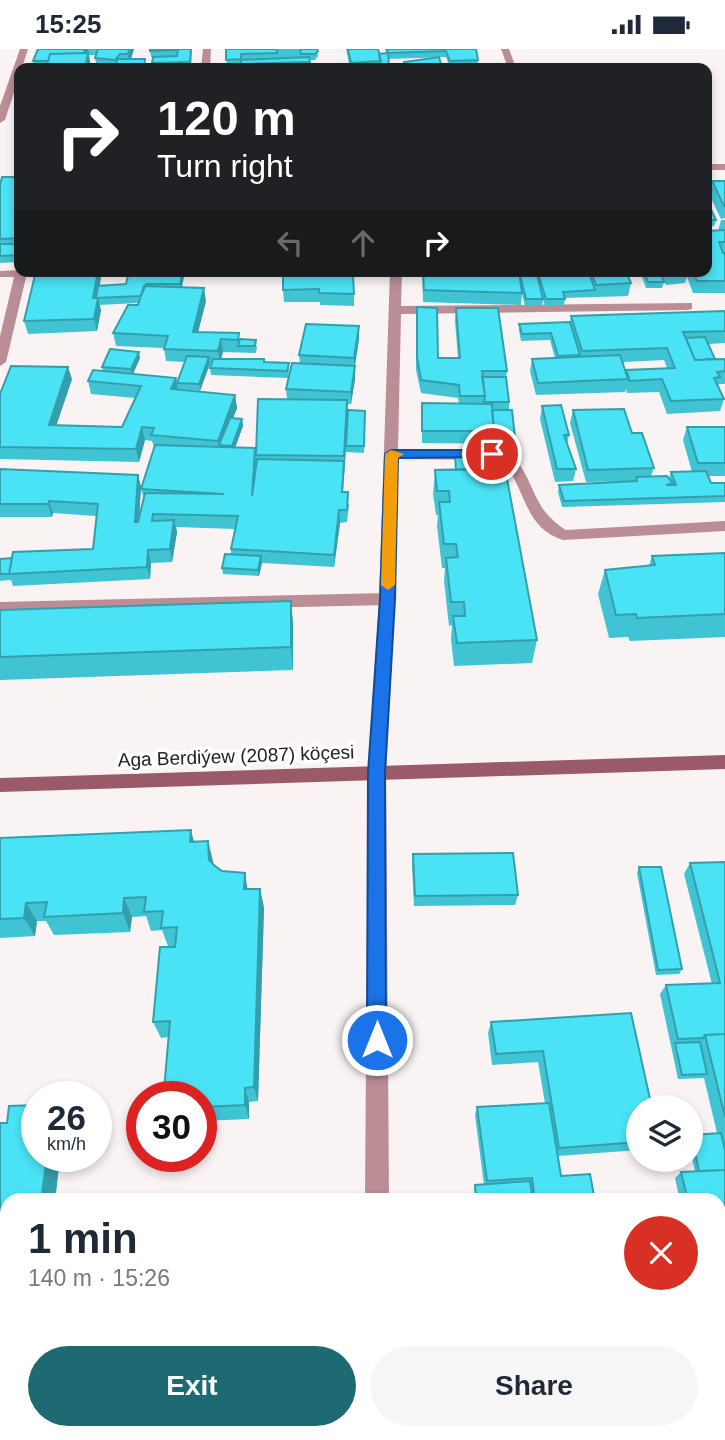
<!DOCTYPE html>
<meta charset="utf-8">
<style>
body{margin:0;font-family:Arial,sans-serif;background:#f6f6f7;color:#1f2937;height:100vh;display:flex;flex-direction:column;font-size:26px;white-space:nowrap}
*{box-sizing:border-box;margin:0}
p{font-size:23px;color:#747a83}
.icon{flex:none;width:38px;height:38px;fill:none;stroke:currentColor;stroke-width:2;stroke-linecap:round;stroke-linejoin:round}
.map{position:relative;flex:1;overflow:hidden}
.details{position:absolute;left:0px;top:1144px;width:726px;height:247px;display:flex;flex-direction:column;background:#fff;border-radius:21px 21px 0 0;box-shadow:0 4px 10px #0003}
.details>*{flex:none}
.hud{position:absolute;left:14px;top:14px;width:698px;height:214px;border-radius:14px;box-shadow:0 4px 10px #0003;background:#202124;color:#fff;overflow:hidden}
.buttons{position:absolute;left:626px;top:1046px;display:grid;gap:14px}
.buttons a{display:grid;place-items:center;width:77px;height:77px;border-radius:50%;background:#fff;box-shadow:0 4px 10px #0003;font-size:35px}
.speed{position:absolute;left:21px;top:1032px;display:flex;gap:14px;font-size:35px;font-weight:700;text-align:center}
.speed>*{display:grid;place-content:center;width:91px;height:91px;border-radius:50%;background:#fff;box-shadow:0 4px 10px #0003;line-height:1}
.speed small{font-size:18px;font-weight:400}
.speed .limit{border:10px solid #d22;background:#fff;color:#111}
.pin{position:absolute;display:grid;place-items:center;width:60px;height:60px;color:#fff;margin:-30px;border:4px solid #fff;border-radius:50%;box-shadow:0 2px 7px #0007}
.me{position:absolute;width:77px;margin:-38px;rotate:0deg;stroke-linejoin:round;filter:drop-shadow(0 0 5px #0008)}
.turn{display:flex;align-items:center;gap:24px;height:147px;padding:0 28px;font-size:32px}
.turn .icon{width:91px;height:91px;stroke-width:2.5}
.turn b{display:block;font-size:49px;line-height:60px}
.lanes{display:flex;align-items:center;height:66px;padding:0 28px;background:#0003;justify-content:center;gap:35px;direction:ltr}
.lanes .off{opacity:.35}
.round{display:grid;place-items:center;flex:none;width:74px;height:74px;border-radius:37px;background:#f6f6f7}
.summary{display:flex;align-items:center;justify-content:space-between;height:119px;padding:0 28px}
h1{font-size:42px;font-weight:700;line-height:52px}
.cta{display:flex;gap:14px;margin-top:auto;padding:14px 28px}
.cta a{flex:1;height:80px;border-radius:42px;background:#1e6a72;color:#fff;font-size:28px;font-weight:700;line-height:80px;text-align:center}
.cta a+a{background:#f6f6f7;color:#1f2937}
.status{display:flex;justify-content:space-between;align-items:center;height:49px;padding:0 35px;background:#fff;direction:ltr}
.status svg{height:19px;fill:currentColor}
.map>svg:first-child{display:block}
</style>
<div class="status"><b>15:25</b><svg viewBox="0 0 49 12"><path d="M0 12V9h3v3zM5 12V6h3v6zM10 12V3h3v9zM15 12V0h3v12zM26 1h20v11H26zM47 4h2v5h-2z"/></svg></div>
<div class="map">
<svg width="725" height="1391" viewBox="0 0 725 1391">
<rect width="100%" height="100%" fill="#f9f3f4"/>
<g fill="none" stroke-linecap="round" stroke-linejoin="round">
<path fill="#bb8d95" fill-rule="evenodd" d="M387,544L395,550L387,556L0,565V553Z"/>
<path fill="#bb8d95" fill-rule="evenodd" d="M20,0H28L22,19H19V28L5,71L0,74V57Z
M203,0H211L210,19H201Z
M501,0H509L516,19H508Z
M707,115H725V121H707Z
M19,221L27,224L6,313L0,317V287L14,228H0V222Z
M390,222H402L401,257L692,254V260L688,261L401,265L398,401L510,404C537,432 530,459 566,481L725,472V482L563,491C523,479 526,437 501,411L398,410L395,550L386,724L389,1152H365L368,724L379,550Z
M7,1275V1299L0,1300V1276Z
M369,1384H395V1391H369Z"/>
<path fill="#9b5a68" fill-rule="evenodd" d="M725,706V720L0,743V729Z"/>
</g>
<path fill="#40c3d3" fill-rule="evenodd" d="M38,0H134L131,10L147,19H97L95,9L96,6H89L91,19H35L33,12Z
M192,0L191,19H153L152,14L177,7L151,8L150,2Z
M226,0H317L318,7L315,11H310V19H227Z
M346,0H378L379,5L386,4L385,0H476L478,11V17H477L478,19H404V13L441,15V18L449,16L446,8L388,10L389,19H350Z
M19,128V213L0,214V136Z
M707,130L711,138L712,132H725V169L721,170L710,147H707Z
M707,152L716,171L714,177L707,178Z
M721,171H725V244H693L687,228L685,234L666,236L661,226L664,233L662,239H646L640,222H707Z
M129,222H184V227L182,239L206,252L198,283L240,290L257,298L256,304L223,303L221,310H264L265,313L289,314V320L288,329L211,326L210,319L212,314H209L200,342L178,340L177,334L185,313L166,312L164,299L116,297L113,284L138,254L99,256L101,261L97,282L28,285L24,272L100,236L126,235Z
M422,222L520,226L538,232L539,227H554L555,222H578V225L586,224L585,222H626L631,234L628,247L565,249L564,256L545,257L543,251L542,256L525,257L522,245L521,256L423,253Z
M324,226L354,245V257L320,256V253H284L283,241Z
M456,259L507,322L506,328L509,353V360H492L515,388L514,395L422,394V354L459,355L458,349L421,344L416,321V271L438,309H458L455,272Z
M725,262V294L708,295L715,310H725V335H718L724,350L720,362L667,365L659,343L627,344L626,340L625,343L536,346L530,322L532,310L555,309L550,291L521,292L519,282V275L570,273L571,267ZM664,311L667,319L626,321V324L623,316L624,313Z
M359,277V290L355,317V330L351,355H348V361L365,362L364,404L346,403V401L343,443L349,456L347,473L340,474L334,518L262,514L259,527L223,525L222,519L231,505V500L235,480L176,478L177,483L172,513L151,514L150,530L13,537L11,531L0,532V510L93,500L96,467L53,464L52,468H0V420L138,426L141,438L139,470L144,450L141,440L154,398L152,392L145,391L139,413L0,410V345L72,330L56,377L122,378L135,349L91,345L88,332L103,322L102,318L140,309L133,325L176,329L178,341L235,346L237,359L233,369L242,370L243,377L235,399L256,412V406L287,350L286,340L300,315L299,306Z
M542,357L569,386L567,396L576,420L573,432L555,433L540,370Z
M573,361L632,384L654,419L651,427L669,430L671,423H692L683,391L687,378H725V427H708L711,434H725V453L562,458L558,443L559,436L634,433L635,432L586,433L570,374Z
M455,404L487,420L537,591L532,614L454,617L451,590L452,576L449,577L444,532L445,519H442L437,477L438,466H436L433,445L435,421H455Z
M725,504V588L630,592L628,588L609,589L598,545L605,521L649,517L652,507Z
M291,552L293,575V621L0,631V561Z
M0,789L208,792L213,815L215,817L248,840H260L264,859L258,1052L249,1053V1070L201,1072V1048H168L164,1041L169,988L161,989L153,973L175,897H168L162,881L151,882L146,867L132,868L130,883L54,886L46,872H37L35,887L0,889Z
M413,805L518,846L515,856L414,857L412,816Z
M725,813V1232H719V1152H680L675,1129L681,1123L695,1122L691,1105V1086L717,1084L704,1029L678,1030L660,945L666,936L712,935L684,825L690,814Z
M639,818L682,920L679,925L656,926L637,824Z
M491,973L639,1059V1101L558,1107L561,1127L595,1152H438L475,1149L474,1139L475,1136H484L475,1066L477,1058L545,1054L538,1013L492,1016L488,984Z
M0,1074L37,1108H60L55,1152H7V1174L0,1175Z
M725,1327V1349L720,1328Z
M711,1384H719L725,1391H712Z"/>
<path fill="#349fac" d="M85,0H88L91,19H85L83,6Z
M129,0H134L129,16L128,5Z
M98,222H102L98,249L101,261L97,282L94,270L93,249Z
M183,222L184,227L181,242L180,235Z
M204,239L206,252L195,295L193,283Z
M359,277V290L354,321V309Z
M221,290L223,303L220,314L218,302Z
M139,303L140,309L132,327L131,320Z
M209,308L210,315L200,342L199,335Z
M355,317V330L351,355V343Z
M68,318L72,330L52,389L49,376Z
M176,329L178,341L171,340Z
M235,346L237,359L223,396H219L220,402V405L218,392Z
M347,351L348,368L344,424V407Z
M242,370L243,377L233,404L232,397Z
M142,378L145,391L139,413L136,400Z
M255,399L256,412L252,447Z
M138,426L141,438L138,485L135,473Z
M49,452L53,464L52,468L48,455Z
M339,461L340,474L334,518V506Z
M174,471L177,483L172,513L170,500Z
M148,501L151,514L150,530L147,518Z
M261,507L262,514L259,527L258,521Z
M291,552L293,575V621L291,598Z
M191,781L196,801L190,793Z
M208,792L213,812L214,831L209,811Z
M245,824L248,843L244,840Z
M260,840L264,859L258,1052L254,1038Z
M124,849L132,868L130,883L123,864Z
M26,854L37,872L35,887L24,869Z
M245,1039L249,1053V1070L245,1056Z
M47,1108H60L55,1152H41Z"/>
<path fill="#4ae3f5" stroke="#349fac" stroke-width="2" d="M38,0H85L84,4L50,5L48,12H33Z
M98,0H129L128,5H120L115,11L95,9Z
M150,0H191L190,13L152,14L153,8L177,7L178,1L150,2Z
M226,0H277V4L241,5V10L226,11Z
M300,0H317L318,2L315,5H301Z
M348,0H378L381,12L351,14Z
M387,0H476L478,11L450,12L446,2L388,4Z
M88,4L85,19H46L50,5Z
M388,4L389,17L381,18L379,5Z
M309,8L310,13L241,15V11Z
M439,8L441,15L405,16L404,13Z
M117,10H145L144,19H116Z
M451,15L477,17L478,19H440V18Z
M2,128H19V189L0,190V136Z
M707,130L712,141H707Z
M712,132H725V157H724Z
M707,152L716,171H707Z
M725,181V193H719L723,204H725V232H697L693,222H707V182Z
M0,195H19V206L0,207Z
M36,222H98L93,249H98L94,270L24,272Z
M129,222H183L180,235H146L141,247L96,249L98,237L126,235Z
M283,222H324V226L353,225L354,245L319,244V240L283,241Z
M423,222H519L522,244L424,241Z
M556,222H578V225L589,224L595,241L563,243L565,250H546L539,227L558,226Z
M591,222H626L631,234L596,236Z
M644,222H660L664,233H648Z
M520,226H537L543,250H526Z
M144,237L204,239L193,283L239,284L238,291L221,290L218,302L164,300L168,287L113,284L128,256H138Z
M417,258L437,259L438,309H460L456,259H498L507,322H482L485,347H460L459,336L421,331L417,308Z
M725,262V282L683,283L695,311L725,310V322L717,323L720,328L714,329L724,350L671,352L662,330L630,332L626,321L675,319L667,299L582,302L571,267Z
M570,273L580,306L558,307L551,284L522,285L519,275Z
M306,275L359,277L354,309L299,306Z
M705,288L715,310L695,311L686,289Z
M240,290L256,291L255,297H238Z
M110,300L139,303L131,320L102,318Z
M620,306L628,330L538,334L532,310Z
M187,307L209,308L199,335L177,334Z
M213,310H264V313L289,314L287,322L210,319Z
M292,314L355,317L351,343L286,340Z
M11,317L68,318L49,376L122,378L141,337L88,332L93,321L176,329L171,340L235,346L218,392L151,386L154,379L142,378L136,400L0,398V345Z
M482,328H506L509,353H484L485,347Z
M258,350L347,351L344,407L256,406Z
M422,354L492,355L494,382H422Z
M561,356L569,386H564L576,420H557L542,357Z
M624,360L632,384H642L654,419L588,421L573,361Z
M348,361L365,362L364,397H346Z
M492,361H512L515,388H494V382Z
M230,369L242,370L232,397L219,396Z
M687,378H725V414H698Z
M155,396L255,399L252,447L257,410L344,412L342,443H348L347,461H339L334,506L231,500L238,467L153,465L152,472L174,471L170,500L148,501L147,518L9,525L13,503L93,500L98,455L49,452L48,455H0V420L138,426L135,473H138L145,444L224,445L141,440Z
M455,404H485L487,420L456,421Z
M505,419L537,591L457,594L453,567H465L464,553H451L446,509L458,508L456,495H444L439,453H450L449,442H437L435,421Z
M706,422L711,434H725V447L564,452L559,436L637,432L636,428L667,427L673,434L666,436H676L671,423Z
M725,504V565L637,569L636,565L616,566L605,521L655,516L652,507Z
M225,505L261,507L258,521L222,519Z
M12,509L9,525H0V510Z
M291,552V598L0,608V561Z
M191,781L190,793L208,792L209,811L215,817L222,822L245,824L244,840H260L254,1038L245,1039V1056L201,1058V1048H174V1041H164L170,972L153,973L160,898H175L177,878L161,879L163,862L144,863L146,848L124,849L123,864L44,868L47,853L26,854L24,869L0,870V789Z
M513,804L518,846L415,847L413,805Z
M725,813V985L705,986L703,989L678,990L666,936L720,934L690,814Z
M639,818H661L682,920L658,921Z
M631,964L652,1059H639V1093L559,1099L543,1002L496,1005L491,973Z
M725,985V1068L705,986Z
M700,993L707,1025L682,1026L675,994Z
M549,1054L561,1127L590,1125L595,1152H535L532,1129L487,1132L477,1058Z
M37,1056V1108H47L41,1152H7V1163H0V1074H7L9,1057Z
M721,1084L725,1101V1121L699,1122L691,1086Z
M725,1121V1228H719V1152H688L681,1123Z
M530,1132L533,1152H478V1149H476L475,1136Z
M478,1149V1152L438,1151Z
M725,1352V1391H721L719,1384V1353Z
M450,1384H533L534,1391H451Z"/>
<path fill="#1a73e8" stroke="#114b97" stroke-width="2" d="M492,401L496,402V408L398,409L395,550L385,724L386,991L384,998L377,1001L370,998L367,991L368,724L380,550L385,405L391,401Z"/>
<path fill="#f59e0b" d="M391,401L404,405L398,409L395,536L388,541L381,536L385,405Z"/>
<g text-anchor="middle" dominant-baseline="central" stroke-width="7" stroke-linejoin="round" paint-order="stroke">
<g font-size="19" fill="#222020" stroke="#fff">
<text transform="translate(236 707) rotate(-2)">Aga Berdiýew (2087) köçesi</text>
</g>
</g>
</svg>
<div class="buttons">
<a><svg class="icon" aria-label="layers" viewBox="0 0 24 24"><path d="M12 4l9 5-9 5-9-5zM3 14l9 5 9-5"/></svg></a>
</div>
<div class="speed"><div>26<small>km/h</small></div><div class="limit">30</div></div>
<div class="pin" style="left:492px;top:405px;background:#d93025"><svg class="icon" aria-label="arrive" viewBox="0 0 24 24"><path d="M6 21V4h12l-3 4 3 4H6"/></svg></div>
<svg class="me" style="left:377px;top:991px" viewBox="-20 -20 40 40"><circle r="17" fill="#1a73e8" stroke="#fff" stroke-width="3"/><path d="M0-11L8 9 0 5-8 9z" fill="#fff"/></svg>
<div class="hud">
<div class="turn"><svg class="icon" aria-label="right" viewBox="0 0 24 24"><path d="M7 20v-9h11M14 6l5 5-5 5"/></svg><div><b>120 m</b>Turn right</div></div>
<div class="lanes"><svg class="icon off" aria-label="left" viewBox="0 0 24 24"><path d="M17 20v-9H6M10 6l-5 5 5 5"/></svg><svg class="icon off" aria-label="ahead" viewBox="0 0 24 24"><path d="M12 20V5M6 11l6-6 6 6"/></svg><svg class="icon" aria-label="right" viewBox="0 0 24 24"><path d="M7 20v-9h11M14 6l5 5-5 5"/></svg></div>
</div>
<section class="details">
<div class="summary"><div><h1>1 min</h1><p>140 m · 15:26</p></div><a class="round" style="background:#d93025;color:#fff"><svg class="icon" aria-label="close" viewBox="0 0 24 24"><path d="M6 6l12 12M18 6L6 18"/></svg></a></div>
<div class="cta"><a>Exit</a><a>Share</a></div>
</section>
</div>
